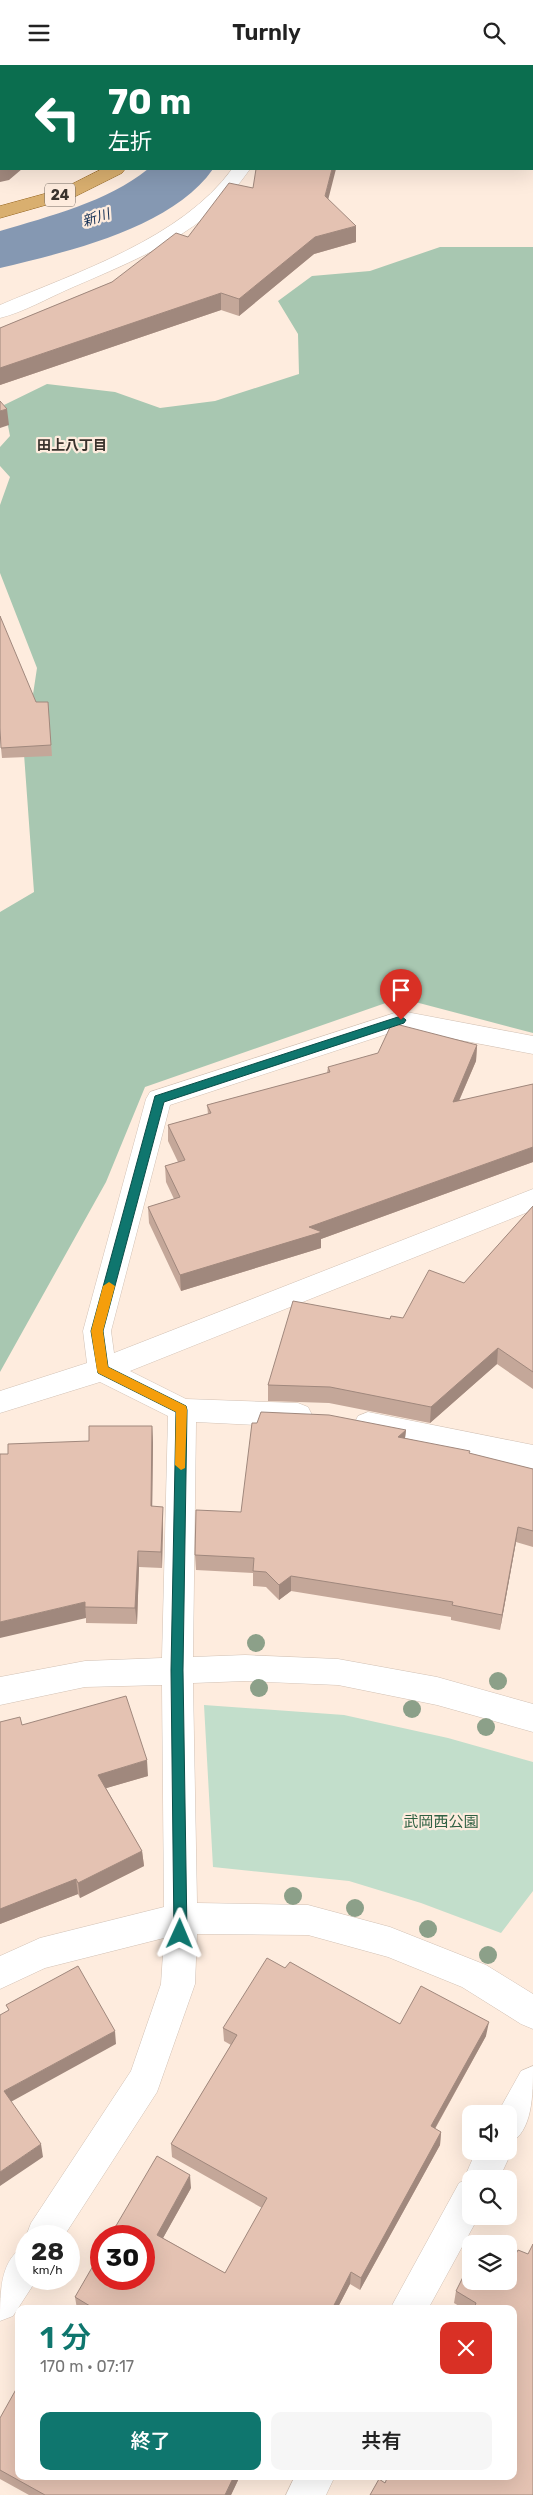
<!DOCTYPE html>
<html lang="ja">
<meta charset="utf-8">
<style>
body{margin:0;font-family:Rubik,"Noto Sans JP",sans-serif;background:#f6f6f6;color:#222;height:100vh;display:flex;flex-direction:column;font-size:19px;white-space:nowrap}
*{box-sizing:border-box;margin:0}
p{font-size:16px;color:#767676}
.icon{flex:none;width:28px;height:28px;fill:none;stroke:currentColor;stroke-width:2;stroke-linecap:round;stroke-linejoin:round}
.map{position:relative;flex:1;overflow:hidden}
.details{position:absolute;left:15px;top:2240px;width:502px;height:175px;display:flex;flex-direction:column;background:#fff;border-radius:10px;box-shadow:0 5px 20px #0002}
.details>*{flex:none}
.guide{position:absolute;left:0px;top:0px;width:534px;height:105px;box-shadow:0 5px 20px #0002;background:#0b6e4f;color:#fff;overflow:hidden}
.controls{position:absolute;left:462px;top:2040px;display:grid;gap:10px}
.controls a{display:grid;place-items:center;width:55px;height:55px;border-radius:10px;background:#fff;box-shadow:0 5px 20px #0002;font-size:25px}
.speed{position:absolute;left:15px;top:2160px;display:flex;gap:10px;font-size:25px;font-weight:700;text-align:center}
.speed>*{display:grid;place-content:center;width:65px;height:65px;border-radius:50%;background:#fff;box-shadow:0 5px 20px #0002;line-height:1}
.speed small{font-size:12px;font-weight:400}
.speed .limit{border:8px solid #d22;background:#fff;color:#111}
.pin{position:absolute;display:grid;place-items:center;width:42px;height:42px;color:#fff;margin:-51px -21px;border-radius:50% 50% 50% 0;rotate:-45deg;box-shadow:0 0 5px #0007}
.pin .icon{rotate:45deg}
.me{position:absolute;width:55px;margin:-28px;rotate:1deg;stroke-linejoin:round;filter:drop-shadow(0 0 4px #0008)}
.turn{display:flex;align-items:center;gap:18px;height:105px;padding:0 25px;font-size:22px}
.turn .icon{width:65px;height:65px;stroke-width:2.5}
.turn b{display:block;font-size:35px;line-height:42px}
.round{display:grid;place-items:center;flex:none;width:52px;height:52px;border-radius:10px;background:#f6f6f6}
.head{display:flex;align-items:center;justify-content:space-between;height:85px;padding:0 25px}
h1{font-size:30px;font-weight:600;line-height:38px;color:#0f766e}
.button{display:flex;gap:10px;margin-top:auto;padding:10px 25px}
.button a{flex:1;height:58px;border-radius:10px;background:#0f766e;color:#fff;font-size:20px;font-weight:600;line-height:58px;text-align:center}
.button a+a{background:#f6f6f6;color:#222}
header{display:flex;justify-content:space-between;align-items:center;height:65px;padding:0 25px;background:#fff;font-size:22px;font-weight:600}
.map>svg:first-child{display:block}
</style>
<header><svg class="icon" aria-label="menu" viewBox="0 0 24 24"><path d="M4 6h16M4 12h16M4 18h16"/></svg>Turnly<svg class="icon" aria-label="search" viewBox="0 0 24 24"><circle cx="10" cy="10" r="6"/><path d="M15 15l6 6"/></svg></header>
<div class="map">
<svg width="533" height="2430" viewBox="0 0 533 2430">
<rect width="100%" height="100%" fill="#feecde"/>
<path fill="#c2decb" d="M204,1640L344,1650L448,1673L533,1697V1826L501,1868L421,1838L349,1816L213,1802Z"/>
<path fill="#a8c7b1" d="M440,182H533V968L400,933L145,1022L106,1117L0,1307V847L34,827L24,689L37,603L0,508V440L10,412L0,401V382L10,371L4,340L47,319L115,327L160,343L215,336L299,309L298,269L278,236L312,211L370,206Z"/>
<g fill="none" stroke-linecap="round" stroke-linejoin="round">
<path fill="#8598b2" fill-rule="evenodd" d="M174,0H231V1H175Z
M148,104H213C172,163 67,187 0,203V166C50,151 107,137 148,104Z"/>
<g stroke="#d2c1b4" stroke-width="1">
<path id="minor" d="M234,0H252L253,1H235Z
M232,104H250C206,168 140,193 71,223C48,233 24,247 0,253V240C77,207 181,174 232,104Z
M401,946L533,971V989L402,964L170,1040L111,1266L114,1288L533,1124V1145L130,1306L186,1334L298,1338L308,1342L312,1350L308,1358L298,1362L196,1357L193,1592L245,1590L338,1594L437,1612L533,1639V1667L437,1640L338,1620L245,1616L193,1618L197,1838L308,1840L390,1862L486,1900L533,1929V1964L521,1959L462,1922L388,1892L308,1870L197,1869L195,1919L157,2027L64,2171H26L31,2158L131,2006L161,1919L164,1873L45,1903L0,1924V1891L40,1873L164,1842L162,1620L85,1622L0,1640V1612L85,1596L162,1593L168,1351L100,1317L0,1348V1326L87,1298L83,1266L146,1034L150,1027Z
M368,1347L533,1380V1404L358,1367L354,1359L358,1351Z
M533,2001C533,2030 533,2066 509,2079L512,2086L499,2114H471V2151H479L428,2244H390L459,2118L463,2116L476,2086H509V2049H497L521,2006Z
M26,2180V2214H37L13,2251L0,2256C0,2226 0,2194 26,2180Z
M295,2411H335L326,2430H286Z"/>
</g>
<g stroke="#91601a" stroke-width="1">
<path id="major" d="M145,0H163L164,1H146Z
M102,104H125L122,108L74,132L0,153V141L62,124Z"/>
</g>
<use href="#minor" fill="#fff" fill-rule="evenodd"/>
<use href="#major" fill="#d9af6f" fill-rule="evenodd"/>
</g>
<g fill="#8ca089">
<circle cx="256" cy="1578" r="9"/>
<circle cx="498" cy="1616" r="9"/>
<circle cx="259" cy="1623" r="9"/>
<circle cx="412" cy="1644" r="9"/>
<circle cx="486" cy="1662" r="9"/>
<circle cx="293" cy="1831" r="9"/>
<circle cx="355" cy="1843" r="9"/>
<circle cx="428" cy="1864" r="9"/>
<circle cx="488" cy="1890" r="9"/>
</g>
<path fill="#c4a799" d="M253,123L328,134L356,177L314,189L239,251L221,245L0,320V263L112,217L188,172Z
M36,637H48L52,691L2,693L1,683Z
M477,980L476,996L459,1036L533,1019V1097L321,1174V1183L181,1226L149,1158L148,1142L174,1134L166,1117L165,1101L178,1097L168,1076V1060L208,1049L207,1040L327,1008L328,1002Z
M533,1141V1324L497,1299L430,1358L329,1338L268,1336V1320L390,1254L403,1253L464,1218Z
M152,1361L153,1378L152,1441L163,1458L162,1503L139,1502L137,1559L86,1558V1553L8,1389L89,1376Z
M406,1365L405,1373L533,1404V1482L516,1477L500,1565L451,1555V1552L291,1526L279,1535L266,1522L253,1521V1508L196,1505L195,1490L241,1447Z
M0,1657L22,1660L148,1711L106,1723L142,1786L144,1801L80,1833L78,1829L0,1859Z
M285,1903L400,1959L486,1971L435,2064L441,2067L440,2080L360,2225L350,2219L337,2244H77L75,2232L144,2171L191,2123L163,2173L225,2208L262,2143L172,2092L171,2079L231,1980L224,1976L223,1963Z
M528,2189L533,2430L385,2418L514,2244H464L454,2238L456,2226L509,2216Z
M0,2353L19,2411H240L231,2430H29L0,2414Z"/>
<path fill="#a0887d" d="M0,99H1V104H22L9,115L0,117Z
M332,104H336L325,147V131Z
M356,161V177L314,189L239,251V234L315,172Z
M221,228V245L0,320V303Z
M7,344L9,360L0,363V346Z
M477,980L476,996L451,1054L453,1037Z
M533,1082V1097L321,1174V1183L181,1226L180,1210L309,1162Z
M498,1283L497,1299L430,1358L431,1342Z
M152,1361L153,1378L152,1458L151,1441Z
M406,1365L404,1381L398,1372Z
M163,1442V1458L162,1503L161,1487Z
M518,1462L516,1477L500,1565L502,1550Z
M138,1486L139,1502L137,1559L135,1543Z
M291,1511V1526L279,1535V1520Z
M85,1537L86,1553L0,1573V1557Z
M147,1695L148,1711L100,1725L98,1710Z
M142,1786L144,1801L80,1833L78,1818Z
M76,1814L78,1829L0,1859V1844Z
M489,1957L486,1971L429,2074L431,2061Z
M115,1966L116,1979L7,2039L4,2026Z
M441,2067L440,2080L360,2225L361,2213Z
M41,2079L43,2092L0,2121V2107Z
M190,2110L191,2123L158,2182L157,2170Z
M351,2207L350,2219L337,2244H332Z
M234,2411H240L231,2430H225Z"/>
<path fill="#e4c2b2" stroke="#a0887d" d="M32,0H54L58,1H30Z
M267,0H443V1H267Z
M1,23V99H0V24Z
M256,104H332L325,131L356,161L315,172L239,234L221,228L0,303V263L112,217L176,168L188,172L229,118L253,123Z
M0,336L7,344L0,346Z
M0,551L36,637H48L51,680L1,683L0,663Z
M392,958L477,980L453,1037L533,1019V1082L309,1162L322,1167L180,1210L148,1142L180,1132L165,1101L185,1095L168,1060L211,1048L207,1040L330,1007L328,1002L378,988Z
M533,1141V1307L498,1283L431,1342L330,1322L268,1320L293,1236L390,1254L391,1251L403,1253L429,1205L464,1218Z
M261,1347L329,1350L406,1365L398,1372L470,1386L469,1388L533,1404V1466L518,1462L502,1550L452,1540L453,1537L291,1511L279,1520L266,1507L253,1506L254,1493L195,1490L196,1445L241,1447L252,1358H257Z
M89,1361H152L151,1441L163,1442L161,1487L138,1486L135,1543L85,1542V1537L0,1557V1389H8V1379L89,1376Z
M126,1631L147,1695L98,1710L142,1786L78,1818L76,1814L0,1844V1657L20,1652L22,1660Z
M267,1893L285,1903L290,1897L400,1959L421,1921L489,1957L431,2061L441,2067L361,2213L351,2207L332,2244H95L75,2232L101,2187V2214H144V2171H110L157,2091L190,2110L157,2170L225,2208L267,2133L171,2079L237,1970L223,1963Z
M78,1901L115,1966L4,2026L41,2079L0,2107V1950L9,1945L6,1940Z
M533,2179V2430H370L379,2414L385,2418L388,2411H514V2244H474L476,2238L456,2226L471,2196V2216H509V2202L518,2185L528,2189Z
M19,2319V2411H234L225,2430H45L0,2405V2353Z"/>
<path fill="#0f766e" stroke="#0a4d48" d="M401,951L406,955L404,958L164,1037L103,1266L108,1302L186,1341L187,1345L183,1605L187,1869L185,1874L180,1875L176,1874L174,1869L171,1605L176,1347L98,1308L91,1266L155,1031Z"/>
<path fill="#f59e0b" d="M109,1217L115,1221L103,1266L108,1302L186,1341L187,1345L185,1403L181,1405L175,1400L176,1347L98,1308L97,1305L91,1266L103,1221Z"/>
<g text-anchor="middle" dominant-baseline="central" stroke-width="4.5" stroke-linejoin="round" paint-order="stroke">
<rect fill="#feecde" stroke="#756a62" stroke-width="1" x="45" y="118.5" width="30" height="23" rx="4"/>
<g font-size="14" font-weight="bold" fill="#3a332d">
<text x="60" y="130">24</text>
</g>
<g font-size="14" font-style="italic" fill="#153055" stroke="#feecde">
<text transform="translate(96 153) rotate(-18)">新川</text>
</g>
<g font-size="14" font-weight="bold" fill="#3a332d" stroke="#feecde">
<text x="72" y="380">田上八丁目</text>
</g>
<g font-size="15" fill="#2f6143" stroke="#feecde">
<text x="441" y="1757">武岡西公園</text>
</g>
</g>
</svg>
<div class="controls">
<a><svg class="icon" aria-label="sound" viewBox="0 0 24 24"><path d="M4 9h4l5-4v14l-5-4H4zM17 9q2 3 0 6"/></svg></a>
<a><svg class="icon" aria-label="search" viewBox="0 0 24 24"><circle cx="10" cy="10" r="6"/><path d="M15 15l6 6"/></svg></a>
<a><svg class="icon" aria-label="layers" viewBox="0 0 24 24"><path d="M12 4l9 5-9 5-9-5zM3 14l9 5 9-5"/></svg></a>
</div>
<div class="speed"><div>28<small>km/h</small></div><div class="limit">30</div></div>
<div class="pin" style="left:401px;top:955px;background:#d93025"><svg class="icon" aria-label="arrive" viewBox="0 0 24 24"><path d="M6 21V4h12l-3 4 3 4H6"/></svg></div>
<svg class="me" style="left:180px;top:1869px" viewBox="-20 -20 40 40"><path d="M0-17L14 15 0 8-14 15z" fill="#0f766e" stroke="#fff" stroke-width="4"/></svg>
<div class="guide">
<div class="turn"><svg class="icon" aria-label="left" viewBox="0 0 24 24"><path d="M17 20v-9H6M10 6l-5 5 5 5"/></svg><div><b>70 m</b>左折</div></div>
</div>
<section class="details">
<div class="head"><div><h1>1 分</h1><p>170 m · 07:17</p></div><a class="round" style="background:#d93025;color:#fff"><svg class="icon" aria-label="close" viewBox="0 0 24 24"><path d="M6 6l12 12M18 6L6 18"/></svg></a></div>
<div class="button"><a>終了</a><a>共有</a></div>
</section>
</div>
